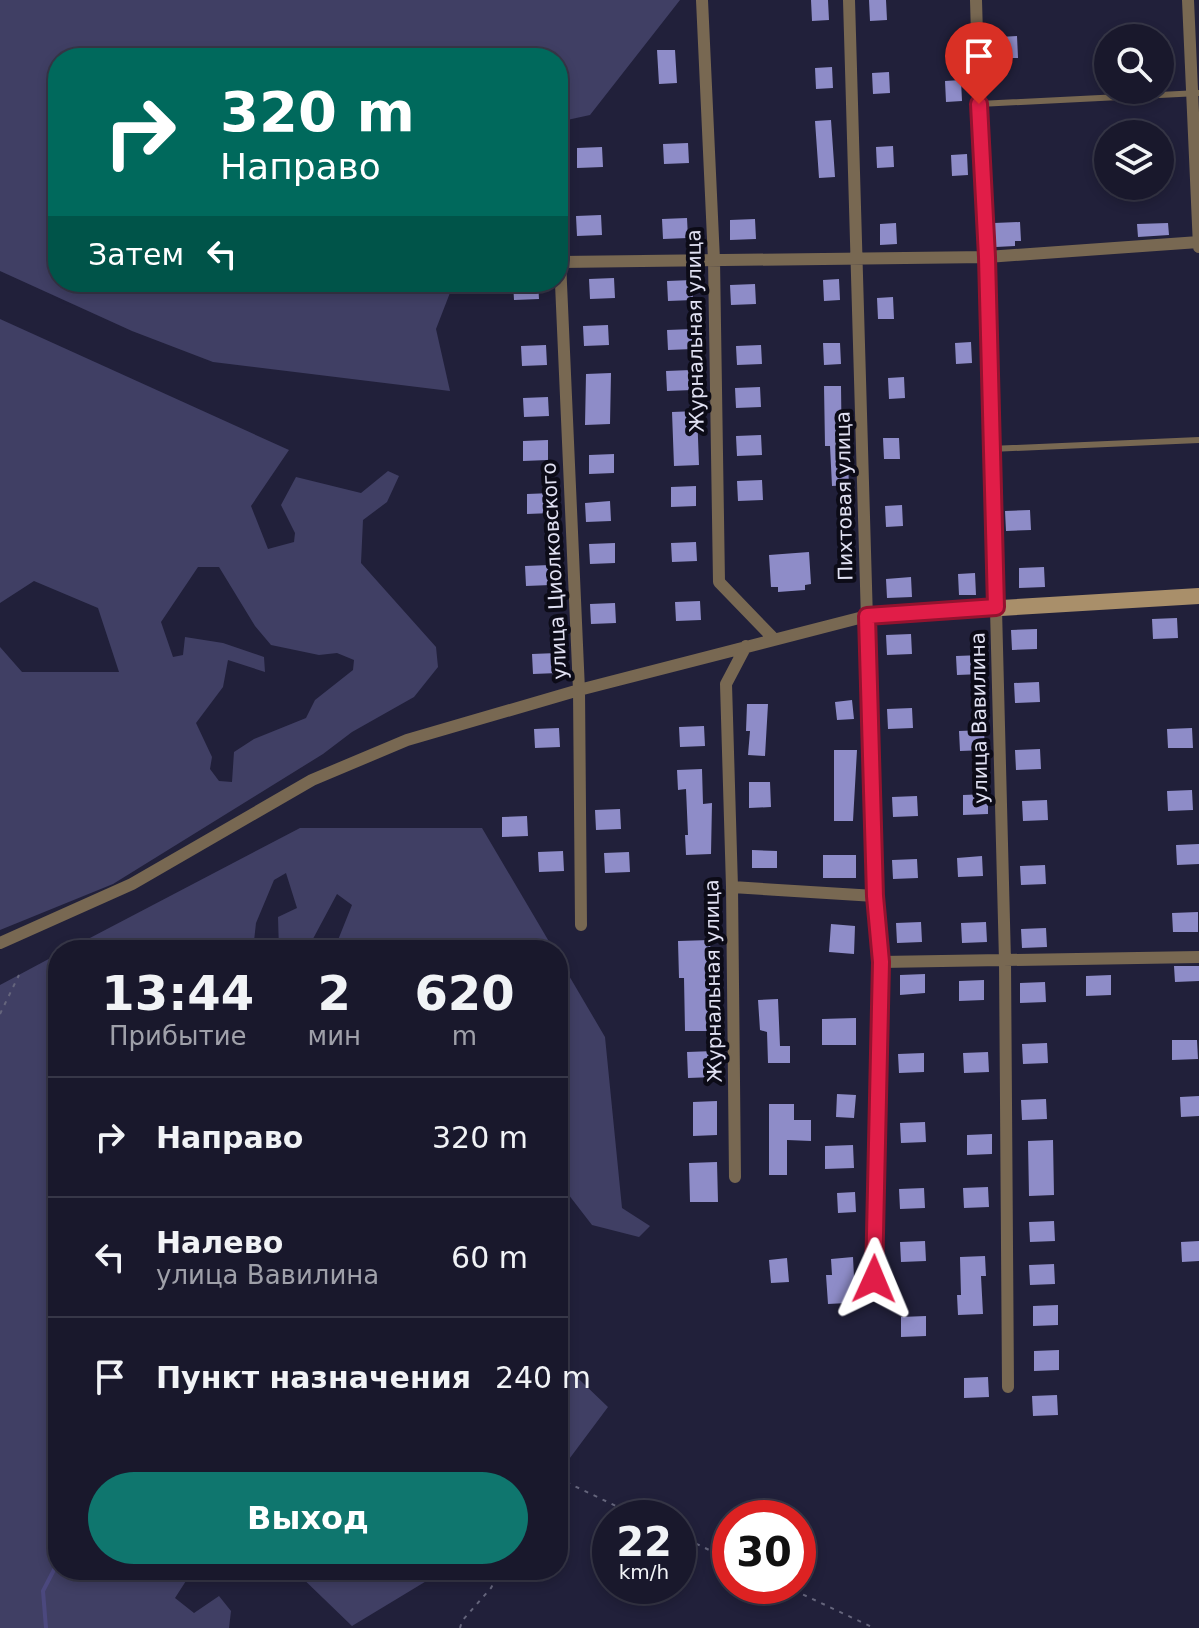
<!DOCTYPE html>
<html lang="ru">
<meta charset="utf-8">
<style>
body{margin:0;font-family:"DejaVu Sans",sans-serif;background:#262538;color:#f1f3f6;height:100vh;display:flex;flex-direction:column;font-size:30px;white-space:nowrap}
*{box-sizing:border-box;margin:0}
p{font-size:26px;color:#9fa0a9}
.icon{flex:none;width:44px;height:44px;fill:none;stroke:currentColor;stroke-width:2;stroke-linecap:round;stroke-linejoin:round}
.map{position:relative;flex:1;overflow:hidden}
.details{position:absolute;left:48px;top:940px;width:520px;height:640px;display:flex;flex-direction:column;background:#19182c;border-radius:32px;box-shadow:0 4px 12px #0003,0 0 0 2px #373748}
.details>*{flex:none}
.guide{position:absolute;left:48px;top:48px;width:520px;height:244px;border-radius:32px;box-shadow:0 4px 12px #0003,0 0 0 2px #373748;background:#00695c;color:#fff;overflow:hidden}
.fabs{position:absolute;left:1094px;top:24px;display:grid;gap:16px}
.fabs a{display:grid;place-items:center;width:80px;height:80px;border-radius:50%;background:#19182c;box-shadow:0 4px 12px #0003,0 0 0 2px #373748;font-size:40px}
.speed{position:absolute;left:592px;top:1500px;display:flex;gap:16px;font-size:40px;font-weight:700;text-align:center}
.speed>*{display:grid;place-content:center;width:104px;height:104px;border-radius:50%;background:#19182c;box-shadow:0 4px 12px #0003,0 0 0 2px #373748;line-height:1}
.speed small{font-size:20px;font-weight:400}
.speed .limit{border:12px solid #d22;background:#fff;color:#111}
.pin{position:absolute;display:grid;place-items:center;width:68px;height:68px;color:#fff;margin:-82px -34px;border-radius:50% 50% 50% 0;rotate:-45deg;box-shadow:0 0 8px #0007}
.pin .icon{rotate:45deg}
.me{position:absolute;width:88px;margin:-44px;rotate:1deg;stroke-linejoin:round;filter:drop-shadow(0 0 6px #0008)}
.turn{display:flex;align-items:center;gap:28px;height:168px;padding:0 40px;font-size:36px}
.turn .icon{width:104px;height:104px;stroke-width:2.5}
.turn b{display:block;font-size:56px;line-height:68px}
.then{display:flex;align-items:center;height:76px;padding:0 40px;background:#0003;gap:16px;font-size:30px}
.eta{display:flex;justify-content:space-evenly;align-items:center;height:136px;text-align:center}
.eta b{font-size:48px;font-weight:700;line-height:56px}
.cta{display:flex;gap:16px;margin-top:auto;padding:16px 40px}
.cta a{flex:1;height:92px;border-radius:48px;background:#0f766e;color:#fff;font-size:32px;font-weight:700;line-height:92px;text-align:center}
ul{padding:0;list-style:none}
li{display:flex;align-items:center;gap:24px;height:120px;padding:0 40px;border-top:2px solid #373748}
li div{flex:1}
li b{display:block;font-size:30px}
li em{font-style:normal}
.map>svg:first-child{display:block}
</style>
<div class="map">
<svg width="1199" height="1628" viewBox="0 0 1199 1628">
<rect width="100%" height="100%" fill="#21203a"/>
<path fill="#403f64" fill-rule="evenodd" d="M0,0H680L590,115L558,122V58H58V282H451L453,285L436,329L450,391L213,362L132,331L0,271Z
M0,319L289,450L251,506L268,549L294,542L295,533L281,505L296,477L361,493L388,471L399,476L387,502L363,520L361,563L436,647L438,667L414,697L352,732L323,754L113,884L0,930V647L22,672H119L98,608L34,581L0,603ZM198,567H219L255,626L271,645L319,655L337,653L354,660L353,670L315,700L306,718L254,739L234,752L232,782L219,781L210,769L212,757L196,723L223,687L228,660L265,672L264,657L223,643L185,637L183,655L173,657L161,622Z
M300,828H482L554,950H337L336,945L352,905L337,894L307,950H279L278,917L297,908L286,873L274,880L256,923L253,950H67Z
M58,954V1570H193L175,1598L194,1613L219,1596L231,1611L229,1628H0V985Z
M558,957L605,1037L622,1208L650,1226L639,1237L592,1225L558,1181Z
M558,1359L608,1407L558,1474Z
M294,1570H443V1571L352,1626Z"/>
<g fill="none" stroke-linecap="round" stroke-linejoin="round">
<path stroke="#4b487e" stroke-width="4" d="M46,1628L43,1591L58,1562"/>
</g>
<path fill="#8e8cc8" d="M811,0H828L829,20L812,21Z
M869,0H886L887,20L870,21Z
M1017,36L1018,58H1001L1000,37Z
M657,50H675L677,83L659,84Z
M832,67L833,88L816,89L815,68Z
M889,72L890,93L873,94L872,73Z
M961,80L962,101L946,102L945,81Z
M831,120L835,177L819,178L815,121Z
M688,143L689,163L664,164L663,144Z
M893,146L894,167L877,168L876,147Z
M602,147L603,167L577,168V148Z
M967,154L968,175L952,176L951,155Z
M601,215L602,235L577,236L576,216Z
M687,218L688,238L663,239L662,219Z
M755,219L756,239L730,240V220Z
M1020,222L1021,241H1015V246L996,247L994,223Z
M896,223L897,244L880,245V224Z
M1168,223L1169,235L1138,237L1137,224Z
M614,278L615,298L590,299L589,279Z
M839,279L840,300L824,301L823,280Z
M692,280L693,300L668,301L667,281Z
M513,282H538L539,299L514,300Z
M755,284L756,304L731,305L730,285Z
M893,297L894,319H878L877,298Z
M608,325L609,345L584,346L583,326Z
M693,329V349L668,350L667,330Z
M971,342L972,363L956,364L955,343Z
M823,343H840L841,364L824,365Z
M546,345L547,365L522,366L521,346Z
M761,345L762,364L737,365L736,346Z
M691,370L692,390L667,391L666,371Z
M611,373L610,424L585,425L586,374Z
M904,377L905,398L889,399L888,378Z
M824,386H841L842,464H848L849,485L832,486L830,446H825Z
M760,387L761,407L736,408L735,388Z
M548,397L549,416L524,417L523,398Z
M697,411L699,465L674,466L672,412Z
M761,435L762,455L737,456L736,436Z
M883,438H899L900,459H884Z
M548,440V460L523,461V441Z
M614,454V473L589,474V455Z
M762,480L763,500L738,501L737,481Z
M696,486V506L671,507V487Z
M552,493V513L527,514V494Z
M610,501L611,521L586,522L585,503Z
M902,505L903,526L886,527L885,506Z
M1030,510L1031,530L1006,531L1005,511Z
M696,542L697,561L672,562L671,543Z
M615,543V563L590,564L589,544Z
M809,552L811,584L805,585V590L778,592V587H771L769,555Z
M550,565L551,585L526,586L525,566Z
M1044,567L1045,587L1019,588V568Z
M975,573L976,595H959L958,574Z
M911,577L912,597L887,598L886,579Z
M700,601L701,620L676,621L675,602Z
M615,603L616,623L591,624L590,604Z
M1177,618L1178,638L1153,639L1152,619Z
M1037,629V649L1012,650L1011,630Z
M911,634L912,654L887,655L886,635Z
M557,653L558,673L533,674L532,654Z
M982,655V674L957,675L956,656Z
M1039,682L1040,702L1015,703L1014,683Z
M852,700L854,719L837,720L835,702Z
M747,704H768L765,756L748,755L750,731H746Z
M912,708L913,728L888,729L887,709Z
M704,726L705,746L680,747L679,727Z
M559,728L560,747L535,748L534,729Z
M1192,728L1193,748H1168L1167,729Z
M984,730L985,750L960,751L959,731Z
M1040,749L1041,769L1016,770L1015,750Z
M834,750H857L853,821H834Z
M702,769L703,804L712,803L711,854L686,855L685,835H688L686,789L678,790L677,770Z
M749,782H770L771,807L749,808Z
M1192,790L1193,810L1168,811L1167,791Z
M988,794V814L963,815V795Z
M917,796L918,816L893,817L892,797Z
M1047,800L1048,820L1023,821L1022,801Z
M620,809L621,829L596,830L595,810Z
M527,816L528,836L502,837V817Z
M1199,844V864L1177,865L1176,845Z
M752,850L777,851V868H752Z
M563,851L564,871L539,872L538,852Z
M629,852L630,872L605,873L604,853Z
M823,855H856V878H823Z
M982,856L983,876L958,877L957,858Z
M917,859L918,878L893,879L892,860Z
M1045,865L1046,884L1021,885L1020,866Z
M1198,912V932H1173L1172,913Z
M921,922L922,942L897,943L896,923Z
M986,922L987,942L962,943L961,923Z
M831,924L855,926L854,954L829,952Z
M1046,928L1047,947L1022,948L1021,929Z
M710,940L714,1031H685L684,978H679L678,941Z
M1174,966H1199V981L1175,982Z
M925,974V993L900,995V975Z
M1111,975V995L1086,996V976Z
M984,980V1000L959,1001V981Z
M1045,982L1046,1002L1020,1003V983Z
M778,999L780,1046H790V1063H768L767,1032L760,1030L758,1000Z
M856,1018V1045H822V1019Z
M1172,1040H1197L1198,1059L1172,1060Z
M1047,1043L1048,1063L1023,1064L1022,1044Z
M714,1051V1077L688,1078L687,1052Z
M988,1052L989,1072L964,1073L963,1053Z
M924,1053V1072L899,1073L898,1054Z
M837,1094L856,1095L854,1118L836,1117Z
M1199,1096V1116L1181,1117L1180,1097Z
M1046,1099L1047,1119L1022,1120L1021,1100Z
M717,1101V1135L693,1136V1102Z
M769,1104H794V1120H811V1141L787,1140V1175H769Z
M925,1122L926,1142L901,1143L900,1123Z
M992,1134V1154L967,1155V1135Z
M1053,1140L1054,1195L1029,1196L1028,1141Z
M853,1145L854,1168L825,1169V1146Z
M717,1162L718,1202H690L689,1163Z
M988,1187L989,1207L964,1208L963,1188Z
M924,1188L925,1208L900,1209L899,1189Z
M855,1192L856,1212L838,1213L837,1193Z
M1054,1221L1055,1241L1030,1242L1029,1222Z
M925,1241L926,1261L901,1262L900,1242Z
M1199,1241V1261L1182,1262L1181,1242Z
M985,1256L986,1276H981L983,1314L958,1315L957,1295H961L960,1257Z
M853,1257L854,1277L865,1276L866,1302L828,1304L826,1275H832L831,1259Z
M787,1258L789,1282L771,1283L769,1260Z
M1054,1264L1055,1284L1030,1285L1029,1265Z
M1058,1305V1325L1033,1326V1306Z
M926,1316V1336L901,1337V1317Z
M1059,1350V1370L1034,1371V1351Z
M988,1377L989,1397L964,1398V1378Z
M1057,1395L1058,1415L1033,1416L1032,1396Z"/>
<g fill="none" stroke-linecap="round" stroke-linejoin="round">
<path stroke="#65657c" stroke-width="2" stroke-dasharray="4 6" stroke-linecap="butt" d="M0,1014L19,975
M558,1485L564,1481L641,1518
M678,1535L730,1560
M785,1586L874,1628
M460,1628L462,1621L491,1588L501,1570"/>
<path stroke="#786852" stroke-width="6" d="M979,104L1199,93
M991,449L1199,440"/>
<path stroke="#786852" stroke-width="12" d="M702,0L714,260L719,582L774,639
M849,0L875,896L881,962L874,1279
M976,0L979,104L987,257L1005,961L1008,1387
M1188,0L1199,247
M558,216L579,690L581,925
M560,262L987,257L1199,242
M732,887L875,896
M0,943L132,884L312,780L407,740L579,690L867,616
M881,962L1199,957
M735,1177L732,887L726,684L746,646"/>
<path stroke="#a98f6a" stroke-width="16" d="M867,616L1199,596"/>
</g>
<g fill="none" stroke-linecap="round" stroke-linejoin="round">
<g stroke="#92132f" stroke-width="20">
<path id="route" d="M874,1279L881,962L875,896L867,616L996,607L987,257L979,104"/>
</g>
<use href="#route" stroke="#e11d48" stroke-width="14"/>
</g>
<g text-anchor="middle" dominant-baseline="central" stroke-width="8" stroke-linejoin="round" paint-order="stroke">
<g font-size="20" fill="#e1e1f3" stroke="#0c0b17">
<text transform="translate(695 331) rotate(-91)">Журнальная улица</text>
<text transform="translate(844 496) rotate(-91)">Пихтовая улица</text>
<text transform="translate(554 571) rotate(-93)">улица Циолковского</text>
<text transform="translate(979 718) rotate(-91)">улица Вавилина</text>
<text transform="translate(713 981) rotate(-91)">Журнальная улица</text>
</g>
</g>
</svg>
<div class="fabs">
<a><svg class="icon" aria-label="search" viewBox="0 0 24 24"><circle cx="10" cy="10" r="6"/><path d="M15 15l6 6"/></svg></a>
<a><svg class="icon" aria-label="layers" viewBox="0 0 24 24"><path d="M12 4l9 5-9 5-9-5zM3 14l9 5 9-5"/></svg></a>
</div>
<div class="speed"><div>22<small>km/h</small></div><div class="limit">30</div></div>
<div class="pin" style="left:979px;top:104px;background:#d93025"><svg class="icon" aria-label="arrive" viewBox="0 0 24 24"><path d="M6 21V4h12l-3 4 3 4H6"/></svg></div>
<svg class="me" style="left:874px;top:1279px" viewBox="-20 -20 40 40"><path d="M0-17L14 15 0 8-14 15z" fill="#e11d48" stroke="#fff" stroke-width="4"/></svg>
<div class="guide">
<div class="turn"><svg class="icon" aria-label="right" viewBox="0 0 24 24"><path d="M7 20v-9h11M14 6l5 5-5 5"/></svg><div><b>320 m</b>Направо</div></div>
<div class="then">Затем<svg class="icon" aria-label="left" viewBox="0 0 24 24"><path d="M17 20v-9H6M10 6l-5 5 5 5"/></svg></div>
</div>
<section class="details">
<div class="eta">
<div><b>13:44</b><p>Прибытие</p></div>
<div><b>2</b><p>мин</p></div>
<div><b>620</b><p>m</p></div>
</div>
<ul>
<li><svg class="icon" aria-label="right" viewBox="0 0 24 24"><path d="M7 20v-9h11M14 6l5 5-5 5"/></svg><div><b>Направо</b></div><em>320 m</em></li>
<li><svg class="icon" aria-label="left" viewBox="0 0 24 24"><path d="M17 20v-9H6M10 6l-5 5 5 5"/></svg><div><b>Налево</b><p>улица Вавилина</p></div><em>60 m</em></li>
<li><svg class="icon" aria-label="arrive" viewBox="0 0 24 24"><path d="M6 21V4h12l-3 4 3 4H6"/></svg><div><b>Пункт назначения</b></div><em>240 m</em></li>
</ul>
<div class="cta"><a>Выход</a></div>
</section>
</div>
